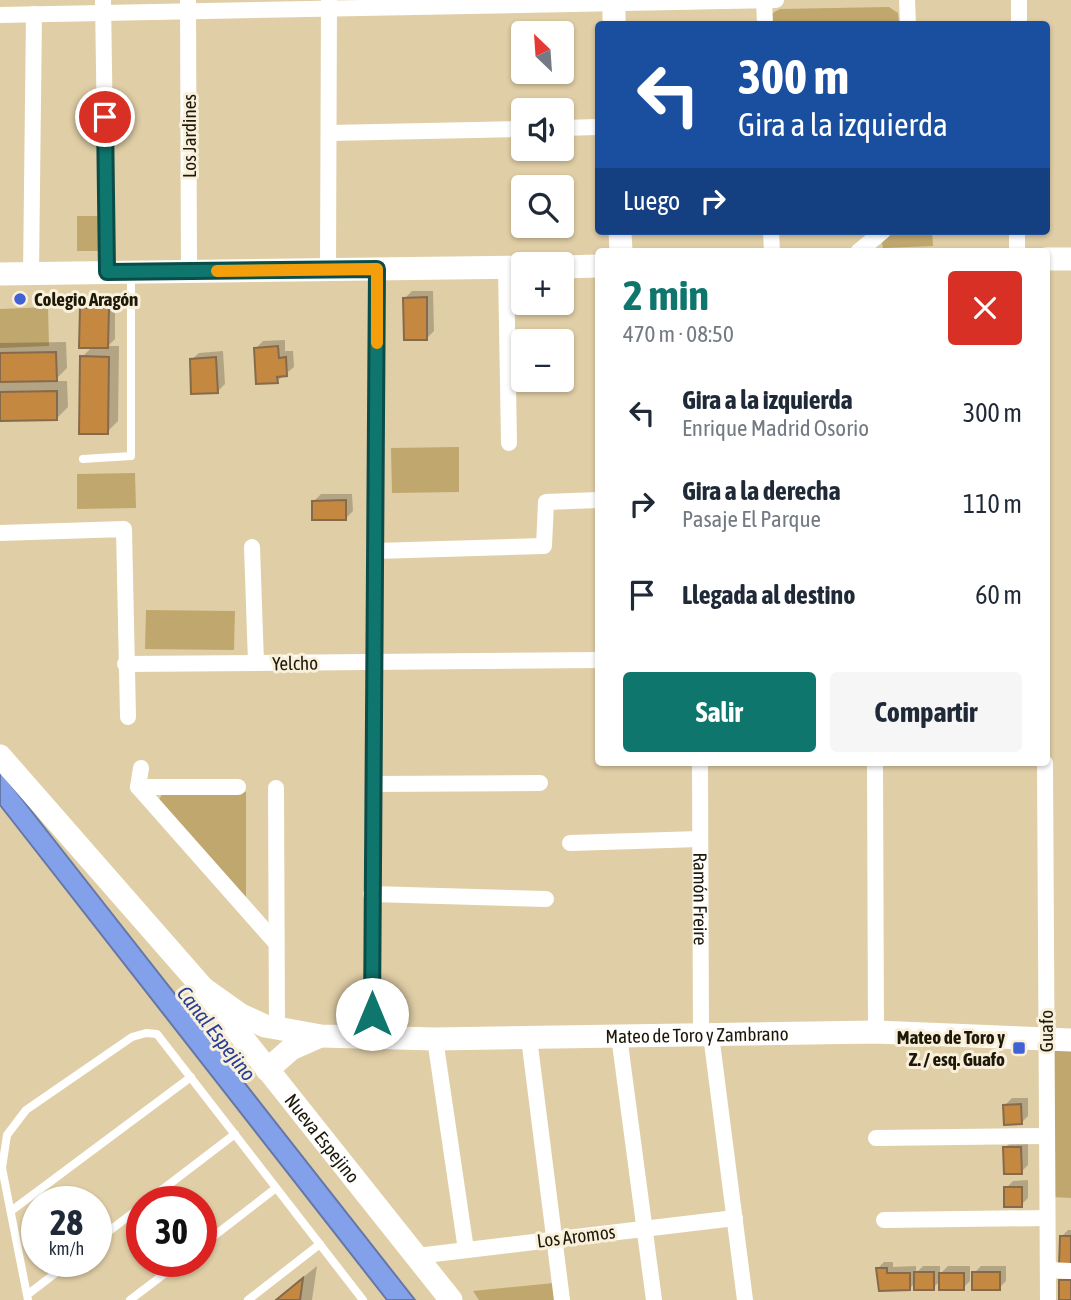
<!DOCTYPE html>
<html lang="es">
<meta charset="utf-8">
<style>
body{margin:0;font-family:"Asap Condensed",sans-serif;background:#f6f6f7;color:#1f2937;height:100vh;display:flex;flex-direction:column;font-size:26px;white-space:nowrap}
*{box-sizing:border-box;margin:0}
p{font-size:23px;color:#747a83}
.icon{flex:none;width:38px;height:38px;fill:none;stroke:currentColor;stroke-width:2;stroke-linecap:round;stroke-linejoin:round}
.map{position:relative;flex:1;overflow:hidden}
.details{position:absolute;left:595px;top:248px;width:455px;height:518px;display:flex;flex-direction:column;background:#fff;border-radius:7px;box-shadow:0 2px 5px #0004}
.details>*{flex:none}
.guide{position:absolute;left:595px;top:21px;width:455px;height:214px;border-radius:7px;box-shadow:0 2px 5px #0004;background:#1a4fa0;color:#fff;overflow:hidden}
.needle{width:46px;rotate:335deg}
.controls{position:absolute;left:511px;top:21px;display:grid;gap:14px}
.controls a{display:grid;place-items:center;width:63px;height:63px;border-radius:7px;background:#fff;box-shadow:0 2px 5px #0004;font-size:35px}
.speed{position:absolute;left:21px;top:1186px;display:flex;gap:14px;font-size:35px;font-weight:700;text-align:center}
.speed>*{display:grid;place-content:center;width:91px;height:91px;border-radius:50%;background:#fff;box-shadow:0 2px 5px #0004;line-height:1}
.speed small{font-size:18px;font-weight:400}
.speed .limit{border:10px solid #d22;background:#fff;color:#111}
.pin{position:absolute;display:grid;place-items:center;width:60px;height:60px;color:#fff;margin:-30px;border:4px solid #fff;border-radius:50%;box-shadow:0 2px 7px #0007}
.me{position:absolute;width:77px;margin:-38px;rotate:0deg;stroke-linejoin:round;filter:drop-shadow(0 0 5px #0008)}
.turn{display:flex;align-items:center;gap:24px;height:147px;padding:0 28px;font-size:32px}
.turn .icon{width:91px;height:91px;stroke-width:2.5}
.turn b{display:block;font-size:49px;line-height:60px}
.then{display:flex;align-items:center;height:66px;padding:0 28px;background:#0003;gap:14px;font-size:26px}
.round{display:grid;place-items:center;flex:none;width:74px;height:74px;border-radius:7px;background:#f6f6f7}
.headline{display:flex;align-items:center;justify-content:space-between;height:119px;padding:0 28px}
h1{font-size:42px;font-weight:700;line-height:52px;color:#0f766e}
.cta{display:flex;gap:14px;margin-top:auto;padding:14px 28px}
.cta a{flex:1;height:80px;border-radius:7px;background:#0f766e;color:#fff;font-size:28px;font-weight:700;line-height:80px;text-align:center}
.cta a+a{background:#f6f6f7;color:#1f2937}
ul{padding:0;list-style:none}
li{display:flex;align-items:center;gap:21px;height:91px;padding:0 28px}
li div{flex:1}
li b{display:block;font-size:26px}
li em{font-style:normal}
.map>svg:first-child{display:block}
</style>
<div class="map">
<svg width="1071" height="1300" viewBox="0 0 1071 1300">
<rect width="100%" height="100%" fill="#e0cea6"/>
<path fill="#c0a76d" d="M889,7L898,13L899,24H769L771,14L780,9Z
M77,216H101V251H77Z
M891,231H932L933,246L883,248L882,243Z
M48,307L49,346L0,348V309Z
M459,447V492L392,493L391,448Z
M135,473L136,508L77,509V474Z
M146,610L235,611L234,650L145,649Z
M246,792V899L158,801L163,793Z
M1071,1046V1198L1052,1197L1053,1051Z
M554,1283L555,1300H479L473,1291Z"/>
<path fill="#83a0eb" stroke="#6577a7" stroke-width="2" d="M0,771L415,1300H387L0,805Z"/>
<path fill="#0003" d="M412,291H433L434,331L427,338L405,298Z
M88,302H115V339L108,346H119L118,421L107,432L82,357L93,346L81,309Z
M285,340V351H293L294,367L277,381L256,348L263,341Z
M66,342L67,368L54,381H67L68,407L57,418L0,419V343Z
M223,351L225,384L218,391L191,360L199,353Z
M321,494H352L353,511L346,518L314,501Z
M1012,1098H1028V1116L1021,1123L1005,1105Z
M1012,1141H1028V1165L1021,1172L1005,1148Z
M1028,1180V1198L1021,1205L1006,1188L1013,1181Z
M1068,1230H1071V1265L1061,1237Z
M884,1262H893V1267L916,1266V1273L923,1266H940V1274L948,1266H970V1281L963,1288L941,1280L933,1288L916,1282L909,1289L877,1269Z
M317,1266L312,1300H275Z
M981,1266H1006V1281L999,1288L974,1273Z"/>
<path fill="#c58841" stroke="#866a4c" stroke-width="2" d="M427,297V340H404L403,298Z
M80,308H109L108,348H79Z
M278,346L279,358L286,357L287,376L277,377L278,383L256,384L254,348Z
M56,352L57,381L0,382V353Z
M80,356L109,357L108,434H79Z
M216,357L218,393L191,394L190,359Z
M57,391V420L0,421V392Z
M346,500V520H312V501Z
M1021,1104L1022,1124L1004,1125L1003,1105Z
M1003,1147H1021L1022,1174H1004Z
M1004,1187H1022V1207H1004Z
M1060,1236H1071V1267L1059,1266Z
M876,1268H887V1273H910V1290L879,1291Z
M914,1272H934V1290H914Z
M972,1272H1000V1290H972Z
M939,1273H964V1290H939Z
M303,1278L300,1300H276Z
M1059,1280H1071V1300H1059Z"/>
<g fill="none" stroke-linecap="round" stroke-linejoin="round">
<path stroke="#fff" stroke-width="8" d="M83,459L131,456V275
M146,1202L235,1134
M11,1211L191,1077
M96,1241L142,1206
M201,1246L276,1188
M27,1295L70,1262
M28,1300L2,1168L7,1135L26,1110L132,1037L146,1033L157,1034L363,1300
M130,1300L180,1262
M248,1300L320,1244"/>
<g stroke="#fff" stroke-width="16">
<path d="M103,0L107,273"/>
<path d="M188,0L189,271"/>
<path d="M764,0L765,24"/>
<path d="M907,0L908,24"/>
<path d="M0,15L776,0"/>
<path d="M1019,24V0"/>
<path d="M562,128L598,127"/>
<path d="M329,133L523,129"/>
<path d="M771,231L772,252"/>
<path d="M858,252L883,231"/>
<path d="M1017,252V231"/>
<path d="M506,267L509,443"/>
<path d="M328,270L329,0"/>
<path d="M31,274L34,14"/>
<path d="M0,533L124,529L128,717"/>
<path d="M252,547L256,663"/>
<path d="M376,551L544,546L546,502L598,500"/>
<path d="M125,664L598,660"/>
<path id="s1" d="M700,763L701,1035"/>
<path d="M875,763L876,1032"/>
<path d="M1045,763L1048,1300"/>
<path d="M141,768L138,787L276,943"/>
<path d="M373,784L540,783"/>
<path d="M138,787H238"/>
<path d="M276,788L277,1030"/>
<path d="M570,843L700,839"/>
<path d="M371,894L546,899"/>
<path d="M711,1035L745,1300"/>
<path d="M619,1036L654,1300"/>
<path d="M371,1038L377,269"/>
<path d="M529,1038L562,1300"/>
<path d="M435,1039L466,1250"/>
<path d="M876,1138L1047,1136"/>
<path d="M884,1220L1047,1218"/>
<path d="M417,1256L735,1218"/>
<path d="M1048,1270L1071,1271"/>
</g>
<g stroke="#fff" stroke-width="23">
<path d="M614,0V24"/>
<path d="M620,231L621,252"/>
<path d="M1046,259H1071"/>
<path d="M562,267L598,266"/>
<path d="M0,274L523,267"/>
<path id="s2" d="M0,756L203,988L451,1300"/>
<path id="s3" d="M203,988L241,1015L265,1026L321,1036L435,1039L876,1032L1071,1040"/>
<path d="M267,1070L291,1049L318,1037"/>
</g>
</g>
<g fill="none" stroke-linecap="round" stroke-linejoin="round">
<g stroke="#0a4d48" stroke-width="18">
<path id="route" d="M105,117L107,272L377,269L372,1014"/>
</g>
<use href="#route" stroke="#0f766e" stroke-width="12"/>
<path stroke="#f59e0b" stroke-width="12" d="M217,271L377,269V343"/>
</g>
<g fill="#4062d5" stroke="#f9f0db" stroke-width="2.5">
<circle cx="20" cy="299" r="7"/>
<rect x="1012" y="1041" width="14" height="14" rx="3.5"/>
</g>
<g text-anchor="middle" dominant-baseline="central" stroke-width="6" stroke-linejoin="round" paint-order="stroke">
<g font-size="19" fill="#1e1809" stroke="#f9f0db">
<text transform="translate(189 136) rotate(-90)">Los Jardines</text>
<text transform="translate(295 663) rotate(-1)">Yelcho</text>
<text stroke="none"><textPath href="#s1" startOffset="136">Ramón Freire</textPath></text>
<text transform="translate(1046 1031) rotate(-90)">Guafo</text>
<text stroke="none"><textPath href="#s3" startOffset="506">Mateo de Toro y Zambrano</textPath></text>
<text stroke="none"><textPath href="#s2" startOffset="500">Nueva Espejino</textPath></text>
<text transform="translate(576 1236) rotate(-7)">Los Aromos</text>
</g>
<g font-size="19" font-weight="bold" fill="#1e1809" stroke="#f9f0db" text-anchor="start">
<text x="34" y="299">Colegio Aragón</text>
<text x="1005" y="1037" text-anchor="end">Mateo de Toro y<tspan x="1005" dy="22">Z. / esq. Guafo</tspan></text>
</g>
<g font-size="21" font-style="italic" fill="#253e94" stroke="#f9f0db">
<text transform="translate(217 1033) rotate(52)">Canal Espejino</text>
</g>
</g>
</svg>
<div class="controls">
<a><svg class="needle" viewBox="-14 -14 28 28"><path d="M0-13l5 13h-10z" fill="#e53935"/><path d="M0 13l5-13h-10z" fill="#747a83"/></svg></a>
<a><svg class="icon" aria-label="sound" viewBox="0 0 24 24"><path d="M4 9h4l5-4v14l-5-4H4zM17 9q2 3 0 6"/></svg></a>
<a><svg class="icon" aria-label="search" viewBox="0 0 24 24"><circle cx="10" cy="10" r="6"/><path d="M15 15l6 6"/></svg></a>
<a>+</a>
<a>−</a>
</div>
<div class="speed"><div>28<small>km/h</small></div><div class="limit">30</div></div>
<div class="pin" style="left:105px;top:117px;background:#d93025"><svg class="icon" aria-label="arrive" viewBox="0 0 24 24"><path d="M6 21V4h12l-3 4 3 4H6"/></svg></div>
<svg class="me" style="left:372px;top:1014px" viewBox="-20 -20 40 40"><circle r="19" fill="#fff"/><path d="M0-13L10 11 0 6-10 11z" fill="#0f766e"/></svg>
<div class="guide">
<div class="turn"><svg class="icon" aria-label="left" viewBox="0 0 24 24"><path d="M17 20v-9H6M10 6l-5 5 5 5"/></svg><div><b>300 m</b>Gira a la izquierda</div></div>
<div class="then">Luego<svg class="icon" aria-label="right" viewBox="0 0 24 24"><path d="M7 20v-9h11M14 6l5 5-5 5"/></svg></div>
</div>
<section class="details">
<div class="headline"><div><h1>2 min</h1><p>470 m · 08:50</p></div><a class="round" style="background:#d93025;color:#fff"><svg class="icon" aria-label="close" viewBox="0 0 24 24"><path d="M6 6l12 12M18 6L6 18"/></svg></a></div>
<ul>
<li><svg class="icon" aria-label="left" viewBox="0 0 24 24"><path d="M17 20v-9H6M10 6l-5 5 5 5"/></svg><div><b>Gira a la izquierda</b><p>Enrique Madrid Osorio</p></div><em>300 m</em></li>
<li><svg class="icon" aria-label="right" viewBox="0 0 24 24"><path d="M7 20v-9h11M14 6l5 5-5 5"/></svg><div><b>Gira a la derecha</b><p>Pasaje El Parque</p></div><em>110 m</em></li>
<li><svg class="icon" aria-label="arrive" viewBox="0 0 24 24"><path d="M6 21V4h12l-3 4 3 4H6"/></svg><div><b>Llegada al destino</b></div><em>60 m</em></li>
</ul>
<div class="cta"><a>Salir</a><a>Compartir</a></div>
</section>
</div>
